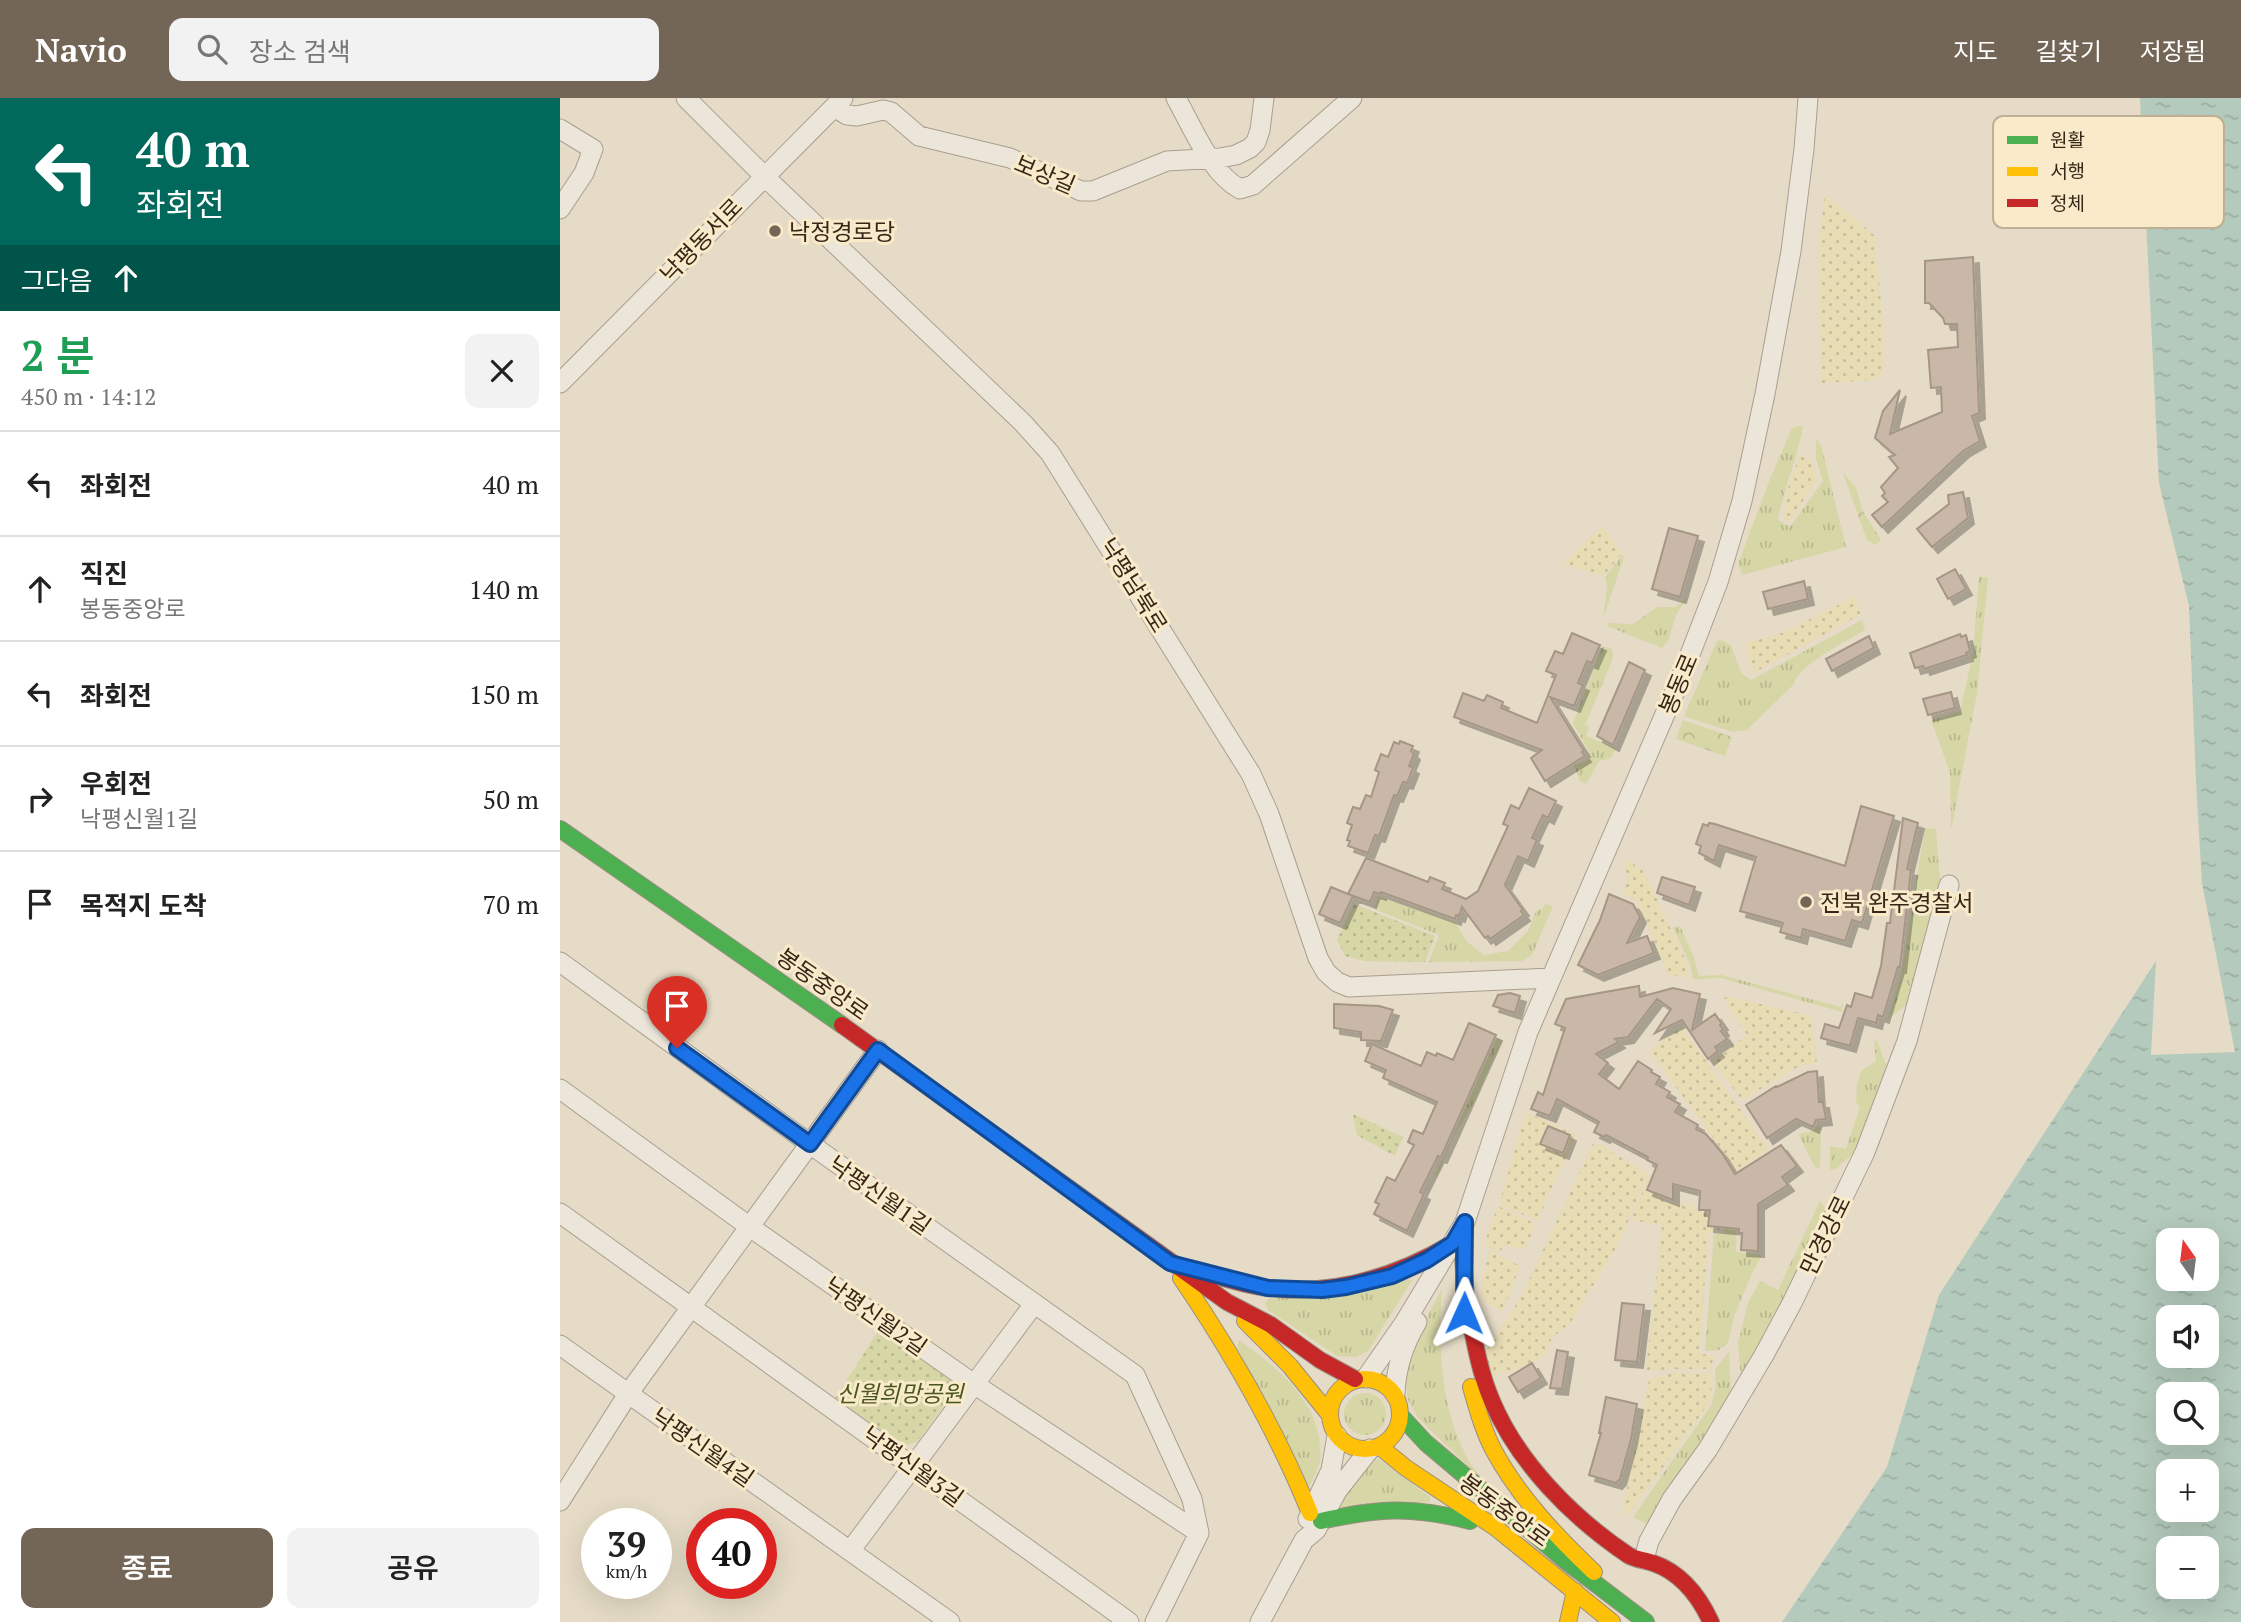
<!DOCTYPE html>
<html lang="ko">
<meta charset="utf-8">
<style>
body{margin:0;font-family:"PT Serif","Noto Sans KR",serif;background:#f2f2f2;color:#222;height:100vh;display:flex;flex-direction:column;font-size:26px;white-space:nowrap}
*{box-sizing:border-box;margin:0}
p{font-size:23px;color:#767676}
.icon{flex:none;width:38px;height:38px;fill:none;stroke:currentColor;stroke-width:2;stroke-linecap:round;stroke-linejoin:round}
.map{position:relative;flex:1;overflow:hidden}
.sheet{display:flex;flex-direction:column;background:#fff;width:560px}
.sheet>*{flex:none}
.hud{background:#00695c;color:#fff;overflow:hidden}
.needle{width:46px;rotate:346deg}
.tools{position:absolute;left:1596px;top:1130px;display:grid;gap:14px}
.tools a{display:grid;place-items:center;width:63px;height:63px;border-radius:14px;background:#fff;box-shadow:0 7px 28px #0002;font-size:35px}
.speed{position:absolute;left:21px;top:1410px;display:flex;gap:14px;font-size:35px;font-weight:700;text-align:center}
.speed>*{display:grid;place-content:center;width:91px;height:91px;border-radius:50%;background:#fff;box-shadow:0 7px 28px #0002;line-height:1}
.speed small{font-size:18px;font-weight:400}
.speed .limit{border:10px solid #d22;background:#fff;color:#111}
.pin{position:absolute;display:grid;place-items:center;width:60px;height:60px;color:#fff;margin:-72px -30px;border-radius:50% 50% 50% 0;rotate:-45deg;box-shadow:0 0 7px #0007}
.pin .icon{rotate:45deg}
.me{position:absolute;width:77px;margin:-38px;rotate:1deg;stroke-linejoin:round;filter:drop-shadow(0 0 5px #0008)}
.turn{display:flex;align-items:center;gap:24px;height:147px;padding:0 21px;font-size:32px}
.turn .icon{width:91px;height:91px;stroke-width:2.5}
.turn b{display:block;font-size:49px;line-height:60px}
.then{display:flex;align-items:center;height:66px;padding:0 21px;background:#0003;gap:14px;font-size:26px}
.round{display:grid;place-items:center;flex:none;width:74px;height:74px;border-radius:14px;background:#f2f2f2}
.summary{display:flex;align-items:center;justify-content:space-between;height:119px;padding:0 21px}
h1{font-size:42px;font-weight:600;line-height:52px;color:#1e9e55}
.button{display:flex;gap:14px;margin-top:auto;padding:14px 21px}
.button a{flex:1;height:80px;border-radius:14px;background:#746656;color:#fff;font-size:28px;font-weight:600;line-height:80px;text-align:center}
.button a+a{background:#f2f2f2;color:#222}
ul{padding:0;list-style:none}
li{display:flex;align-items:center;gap:21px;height:105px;padding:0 21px;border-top:2px solid #e0e0e0}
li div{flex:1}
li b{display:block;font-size:26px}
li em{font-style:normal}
header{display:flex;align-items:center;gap:42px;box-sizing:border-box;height:98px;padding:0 35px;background:#746656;color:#fff}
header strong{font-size:33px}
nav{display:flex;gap:38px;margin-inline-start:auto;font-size:24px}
.search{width:490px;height:63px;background:#f2f2f2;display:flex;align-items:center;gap:18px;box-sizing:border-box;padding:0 24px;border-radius:14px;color:#767676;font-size:26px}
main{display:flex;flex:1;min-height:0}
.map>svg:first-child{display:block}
</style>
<header>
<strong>Navio</strong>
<div class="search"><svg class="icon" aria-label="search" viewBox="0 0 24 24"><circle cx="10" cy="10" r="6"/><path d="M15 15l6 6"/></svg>장소 검색</div>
<nav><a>지도</a><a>길찾기</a><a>저장됨</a></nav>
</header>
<main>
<section class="sheet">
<div class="hud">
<div class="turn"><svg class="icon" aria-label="left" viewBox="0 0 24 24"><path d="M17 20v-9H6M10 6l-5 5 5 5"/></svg><div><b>40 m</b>좌회전</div></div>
<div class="then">그다음<svg class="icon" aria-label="ahead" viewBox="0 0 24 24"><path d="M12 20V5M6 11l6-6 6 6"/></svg></div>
</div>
<div class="summary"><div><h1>2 분</h1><p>450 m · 14:12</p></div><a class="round"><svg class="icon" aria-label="close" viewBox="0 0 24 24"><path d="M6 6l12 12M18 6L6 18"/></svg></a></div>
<ul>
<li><svg class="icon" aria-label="left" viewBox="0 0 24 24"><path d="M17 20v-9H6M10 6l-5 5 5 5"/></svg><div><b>좌회전</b></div><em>40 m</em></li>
<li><svg class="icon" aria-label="ahead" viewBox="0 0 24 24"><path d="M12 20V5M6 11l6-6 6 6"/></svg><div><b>직진</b><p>봉동중앙로</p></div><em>140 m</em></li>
<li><svg class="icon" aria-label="left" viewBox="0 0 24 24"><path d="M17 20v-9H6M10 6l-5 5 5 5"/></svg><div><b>좌회전</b></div><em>150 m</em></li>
<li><svg class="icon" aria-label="right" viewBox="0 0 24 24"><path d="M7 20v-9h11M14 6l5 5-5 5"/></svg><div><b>우회전</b><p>낙평신월1길</p></div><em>50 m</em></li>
<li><svg class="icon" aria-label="arrive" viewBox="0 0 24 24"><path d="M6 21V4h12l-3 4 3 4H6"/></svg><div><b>목적지 도착</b></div><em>70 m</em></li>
</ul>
<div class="button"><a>종료</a><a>공유</a></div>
</section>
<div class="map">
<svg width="1681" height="1524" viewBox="0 0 1681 1524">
<defs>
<pattern id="farmland-dots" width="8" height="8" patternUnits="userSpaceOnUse" patternTransform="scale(1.75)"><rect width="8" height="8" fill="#e7dcb4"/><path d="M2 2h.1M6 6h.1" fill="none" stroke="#c7bd9a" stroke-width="1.8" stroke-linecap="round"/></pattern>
<pattern id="grass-tufts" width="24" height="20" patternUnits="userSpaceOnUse" patternTransform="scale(1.75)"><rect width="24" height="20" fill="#d6d6a7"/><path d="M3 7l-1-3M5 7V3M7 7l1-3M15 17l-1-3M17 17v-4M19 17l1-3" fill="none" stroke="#b8b88f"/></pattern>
<pattern id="forest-crowns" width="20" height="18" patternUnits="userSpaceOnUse" patternTransform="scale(1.75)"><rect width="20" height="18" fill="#d6d6a7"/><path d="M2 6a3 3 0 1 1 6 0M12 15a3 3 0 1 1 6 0" fill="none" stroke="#b8b88f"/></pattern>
<pattern id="park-dots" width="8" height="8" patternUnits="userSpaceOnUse" patternTransform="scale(1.75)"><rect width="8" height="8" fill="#d6d6a7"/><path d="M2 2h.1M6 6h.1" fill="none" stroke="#b8b88f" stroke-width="1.8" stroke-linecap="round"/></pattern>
<pattern id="water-ripples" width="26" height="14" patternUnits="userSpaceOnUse" patternTransform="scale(1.75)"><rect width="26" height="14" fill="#b4cabc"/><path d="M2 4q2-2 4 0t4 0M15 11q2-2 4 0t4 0" fill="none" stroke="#9baea1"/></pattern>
<filter id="shadow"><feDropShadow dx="6" dy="6" stdDeviation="0" flood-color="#0004"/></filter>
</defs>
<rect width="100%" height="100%" fill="#e5dbc6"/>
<path fill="url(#farmland-dots)" d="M1265,96L1315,138L1323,226V274L1317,282L1262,285L1258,153Z
M1240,356L1251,362L1257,381L1230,423L1224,421L1227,393Z
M1043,428L1062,456L1043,478L1003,466Z
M1294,499L1301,516L1192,576L1186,545L1225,534Z
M1067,762L1083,772L1126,863L1129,879L1109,877L1077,802L1063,796L1069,778L1064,771Z
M1170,899L1252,918L1257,966L1241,967L1182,1002L1152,963L1187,937L1163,900Z
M1121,928L1208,1051L1177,1073L1090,953Z
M966,1014L1016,1037L977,1123L939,1106Z
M1033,1046L1043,1048L1088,1076L1059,1145L1011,1224L992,1240L983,1259L948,1275L943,1272L934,1278L922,1259L960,1201Z
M1090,1076L1103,1082V1103L1135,1108L1137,1112L1163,1118L1160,1132L1149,1133L1139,1256L1154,1257L1151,1271H1108L1088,1274L1086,1271L1102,1127L1071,1122Z
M938,1108L976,1126L964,1152L944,1147L940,1155L924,1146Z
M929,1152L960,1168L945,1208L941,1213L923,1202L922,1189Z
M1112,1275H1148L1152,1284L1150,1304L1069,1416L1062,1415L1089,1282Z"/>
<path fill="url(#grass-tufts)" d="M1243,327C1238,359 1224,390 1218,422L1230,429L1263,383L1256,361V340L1261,347L1286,449L1182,477L1178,466L1210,381L1232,330Z
M1063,457L1064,459L1044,518C1043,505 1050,491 1045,479Z
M1419,478L1428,480L1417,595L1391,732L1390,674L1371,622L1400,613L1413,556Z
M1130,497L1116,516L1109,541L1102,550L1047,528L1048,525L1073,526L1097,509H1115Z
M1302,522L1305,532C1287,543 1238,567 1234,586L1187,632L1173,634L1124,618L1158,541L1171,547L1181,575L1191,582Z
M1042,548L1052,551L1053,560L1025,627L1029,628L1026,638L1056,650L1051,660L1039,663L1026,686L1020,683L1014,667L1028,662L1029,653L1013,626Z
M1365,730L1376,731L1380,784L1352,903L1328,921L1341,877Z
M818,798L896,825L906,843L924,857L948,853L968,833L976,813L983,810L985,806L993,808L972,857L962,863L869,864L879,837L814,811Z
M1120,828L1133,857L1139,878L1161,877L1281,909L1283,903L1282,914L1161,880L1133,881L1129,864L1113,830Z
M937,939L942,942L914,1004L891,1043L877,1079L875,1077Z
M1317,942L1326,967L1313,1006L1295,1054L1274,1072L1270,1071V1048L1286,1051L1300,1009L1296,1004L1297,986L1301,973L1316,963L1314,944Z
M1259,1026L1261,1033L1260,1071L1255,1069L1238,1036L1252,1033Z
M1177,1102L1176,1154L1202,1157L1192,1175L1175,1216L1168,1245L1159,1252L1145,1253L1154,1136L1163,1135L1167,1117Z
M1260,1103L1267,1113L1223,1211L1181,1281L1178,1245L1188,1205L1200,1183L1218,1192Z
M846,1182H852L808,1253L796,1259L777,1258L708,1212L705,1205L708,1201Z
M882,1190C878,1245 880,1306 905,1356C912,1371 928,1386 939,1398L858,1320L848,1302L844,1270L852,1249Z
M679,1242C719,1271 764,1306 760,1361C759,1371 752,1382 748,1391L677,1249Z
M1169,1254L1171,1300L1152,1326L1092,1423L1085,1425L1073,1419L1152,1306L1156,1287L1155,1271Z
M784 1316a21 21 0 1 1 42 0a21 21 0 1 1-42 0Z
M817,1360L870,1399V1404L783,1412L777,1403L809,1366Z"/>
<path fill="url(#forest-crowns)" d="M1283,375L1296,390L1302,412L1321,442L1315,447L1307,442Z
M1123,622L1172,639L1165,658L1116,641Z"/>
<path fill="url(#park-dots)" d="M794,806L875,838L865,864L805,863L785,858L777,842Z
M793,1016L843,1039L835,1058L797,1037Z
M320,1230L391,1279L393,1295L357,1344L341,1349L275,1301Z"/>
<path fill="url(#water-ripples)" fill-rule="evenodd" d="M1580,0H1681V1524H1222L1327,1369L1379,1197L1596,863L1591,957L1675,954L1642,785L1636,684L1629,508L1599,385ZM1608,1143H1647V1181H1608ZM1608,1220H1647V1258H1608ZM1608,1297H1647V1335H1608ZM1608,1374H1647V1412H1608ZM1608,1451H1647V1489H1608Z"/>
<path fill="#c9b8a7" stroke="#a59686" stroke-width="2" filter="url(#shadow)" d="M1413,159L1419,315L1412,318L1420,343L1403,353L1322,429L1312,417L1328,404L1322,398L1325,395L1321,389L1338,370L1329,359L1335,357L1315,340L1323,313L1340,292L1330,336L1382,314L1381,289L1371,290L1368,252L1398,249L1397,226H1385L1383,220L1369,205H1365V163Z
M1403,394L1408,420L1372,449L1357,431L1389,406L1388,397Z
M1109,430L1138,438L1120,499L1092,491Z
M1395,471L1406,491L1388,501L1377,481Z
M1244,483L1248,501L1208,511L1203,494Z
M1012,535L1040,547L1032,565L1027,563L1018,585L1023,587L1014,608L990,599L1024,653L1022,654L1025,658L985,683L971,660L982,652L894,619L903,595L924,603L927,597L943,604L941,610L977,625L996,577L986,573L995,553L1003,556Z
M1400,536L1401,539L1406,537L1410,553L1406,555L1407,557L1364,571L1363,568L1355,570L1350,555Z
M1309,538L1314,550L1272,573L1266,561Z
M1069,564L1085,572L1053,647L1037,638Z
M1391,594L1395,610L1368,617L1363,601Z
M840,643L853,648L851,653L854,656L849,668L853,670L847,685L843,684L837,698L834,697L819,738L815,737L808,755L788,748L790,743L787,742L792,727L787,725L793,709L800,711L806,697L811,699L819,674L815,672L821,656L828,659L834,644L839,646Z
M969,690L996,703L988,720L983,717L972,740L977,742L968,763L958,758L945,787L963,812L961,813L964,817L930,841L928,838L925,840L902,809L899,818L896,817L895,821L821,794L820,796L814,794L810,804L788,796L806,760L868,784L870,779L885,785L882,791L906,801L918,793L948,728L943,726L951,707L959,711Z
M1301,708L1334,718L1302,825L1292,822L1285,843L1243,831L1241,840L1220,834L1223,825L1180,813L1196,759L1159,747L1154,763L1139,755L1141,748L1136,746L1143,726L1148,728L1149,725L1155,726L1285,768Z
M1343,720L1358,725L1347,771L1351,772L1340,869H1338L1323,919L1318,917L1316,925L1298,920L1290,948L1261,940L1265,926L1279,930L1287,907L1291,909L1295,895L1312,900L1321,868L1327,825H1330Z
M1102,779L1135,789L1129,807L1097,795Z
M771,789L793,798L780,825L759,816Z
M1049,796L1073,806L1080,819L1067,845L1087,838L1094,855L1038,877L1018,867L1040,822Z
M1079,888L1080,899L1113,890L1140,896L1132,932L1155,916L1162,926L1160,927L1163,932L1161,933L1167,941L1155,949L1158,953L1148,961L1122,922L1095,935L1111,911L1097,901L1068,939L1055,941L1059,944L1036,956L1048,965L1039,976L1059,991L1078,963L1092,972L1091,974L1100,979L1096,986L1110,994L1107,999L1120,1006L1115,1014L1138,1027L1136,1031L1146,1036L1162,1055L1175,1076L1221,1047L1237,1068L1222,1079L1228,1087L1198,1106V1153L1181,1152L1182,1135H1179V1131L1148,1128L1150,1112H1139L1140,1093L1113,1086V1102L1087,1092L1097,1067L1087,1062L1088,1059L1046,1037L1044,1039L1034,1034L1039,1024L997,1001L990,1018L971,1011L978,994L983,997L1005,930L995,926L1006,901Z
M950,895L960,898L955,915L933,908L938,897Z
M774,906L819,908L833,912L821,943L801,942V934L774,930Z
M909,925L936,937L881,1059L878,1058L860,1094L864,1096L847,1133L814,1116L819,1106L815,1104L827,1079L835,1083L854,1047L848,1044L853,1032L863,1036L877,1004L823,980L826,972L805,963L812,946L861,968L867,954L876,958L877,955L893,962Z
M1257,973L1259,1004H1263L1266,1021L1256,1022L1253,1029L1236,1021L1207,1040L1186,1007L1216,988L1217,989L1248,974Z
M988,1028L1010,1037L1003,1055L980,1046Z
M1062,1205L1084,1207L1077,1264L1055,1262Z
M997,1252L1008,1254L1002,1291L990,1290Z
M972,1265L981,1280L958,1294L949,1279Z
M1046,1299L1077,1306L1071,1341L1060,1381L1056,1385L1029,1377L1041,1335H1039Z"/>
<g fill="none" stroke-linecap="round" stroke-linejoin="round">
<g stroke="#a99f90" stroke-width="21">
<path id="street" d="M126,0L204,78L463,325L490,355L691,676L709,716L758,860L766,874L777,884L789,889L991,880
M616,0C632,28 651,76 680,91L693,87L792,0
M274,9L287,17L297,18L323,12L331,14L359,38L450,60L521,93H533L607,63L660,60L676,57L690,50L696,44L700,32L704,0
M0,31L33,51L24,75L0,111
M0,285L283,0
M0,864L250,1046L575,1277L632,1401L639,1435
M0,991L190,1129L414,1286L639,1435
M0,1115L569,1524
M0,1247L390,1524
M806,1280L845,1224L905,1124L968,934L1124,572L1158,484L1182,403L1205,296L1231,153L1244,51L1248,0
M835,1296C836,1270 843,1247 857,1224
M0,1403L68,1296L318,952
M748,1421L771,1372L777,1338
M290,1453L474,1206
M1084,1461L1089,1443L1112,1401L1148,1351L1204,1257L1232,1205L1305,1054L1347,943L1389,787
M595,1524L639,1435
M700,1524L744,1442L756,1432L777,1393L810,1351"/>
</g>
<g stroke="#998f80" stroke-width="18">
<path id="fast" d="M0,731L282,927
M841,1318L866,1345L1007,1464L1086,1524
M761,1423C818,1410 853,1408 910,1423"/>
</g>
<g stroke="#998f80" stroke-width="18">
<path id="slow" d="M621,1180C672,1255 716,1331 750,1415
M685,1223L730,1268L769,1316
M770 1316a35 35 0 1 1 70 0a35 35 0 1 1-70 0Z
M911,1289C917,1310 923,1332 933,1351C958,1398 996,1438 1034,1474
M819,1348L846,1370L936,1430L1052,1524
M1008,1524L1015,1493"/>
</g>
<g stroke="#998f80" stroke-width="18">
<path id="jam" d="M282,927L667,1204L711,1227L760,1262L795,1281
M629,1170C655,1177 681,1187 708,1190C775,1198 836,1179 893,1145
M906,1200C913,1234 918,1271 932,1303C958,1365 1013,1420 1068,1457C1076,1462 1085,1462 1093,1465C1122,1475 1139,1498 1151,1524
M904,1217L906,1200L903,1159L905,1124"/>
</g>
<use href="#street" stroke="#ece5d9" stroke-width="19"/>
<use href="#fast" stroke="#4caf50" stroke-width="16"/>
<use href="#slow" stroke="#ffc107" stroke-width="16"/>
<use href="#jam" stroke="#c62828" stroke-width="16"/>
</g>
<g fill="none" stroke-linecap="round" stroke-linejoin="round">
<g stroke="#114b97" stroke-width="18">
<path id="route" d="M117,950L250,1046L318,952L610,1165L708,1190L762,1192L786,1189L832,1178L867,1162L893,1145L905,1124L904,1215"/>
</g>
<use href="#route" stroke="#1a73e8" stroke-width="12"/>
</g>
<g fill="#746656" stroke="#f9eaca" stroke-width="2.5">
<circle cx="215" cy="133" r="7"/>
<circle cx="1246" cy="804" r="7"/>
</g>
<g text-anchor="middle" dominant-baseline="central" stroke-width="6" stroke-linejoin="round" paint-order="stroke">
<g font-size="23" fill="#372719" stroke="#f9eaca">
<text transform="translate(485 76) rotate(23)">보상길</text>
<text transform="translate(141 142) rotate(-46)">낙평동서로</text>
<text transform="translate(574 487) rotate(58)">낙평남북로</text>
<text transform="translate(1118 586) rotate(-67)">봉동로</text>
<text transform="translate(263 886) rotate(35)">봉동중앙로</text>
<text transform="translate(320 1097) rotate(35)">낙평신월1길</text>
<text transform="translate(1265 1137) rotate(-64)">만경강로</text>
<text transform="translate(316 1218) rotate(35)">낙평신월2길</text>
<text transform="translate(143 1349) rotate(35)">낙평신월4길</text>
<text transform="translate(353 1368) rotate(36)">낙평신월3길</text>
<text transform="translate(945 1412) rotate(36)">봉동중앙로</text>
</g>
<g font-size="23" fill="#372719" stroke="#f9eaca" text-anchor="start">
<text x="229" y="133">낙정경로당</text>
<text x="1260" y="804">전북 완주경찰서</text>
</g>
<g font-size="23" font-style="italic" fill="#49561e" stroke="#f9eaca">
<text x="340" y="1295">신월희망공원</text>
</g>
</g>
<rect x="1433" y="18" width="231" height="112" rx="10" fill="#f9eaca" stroke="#bfb095" stroke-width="2"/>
<rect x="1447" y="38" width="31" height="8" fill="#4caf50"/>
<rect x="1447" y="69" width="31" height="9" fill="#ffc107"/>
<rect x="1447" y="101" width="31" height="8" fill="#c62828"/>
<g font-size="19" fill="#372719">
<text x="1490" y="49">원활</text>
<text x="1490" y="80">서행</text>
<text x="1490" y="112">정체</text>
</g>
</svg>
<div class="tools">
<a><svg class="needle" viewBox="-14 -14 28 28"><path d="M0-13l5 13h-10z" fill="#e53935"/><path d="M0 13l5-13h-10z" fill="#767676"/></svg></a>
<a><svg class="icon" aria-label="sound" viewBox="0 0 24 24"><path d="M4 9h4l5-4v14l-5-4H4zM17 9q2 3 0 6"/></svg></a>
<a><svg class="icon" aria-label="search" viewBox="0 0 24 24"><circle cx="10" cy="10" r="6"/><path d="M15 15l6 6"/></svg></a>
<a>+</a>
<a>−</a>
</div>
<div class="speed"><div>39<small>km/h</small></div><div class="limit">40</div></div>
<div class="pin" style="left:117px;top:950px;background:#d93025"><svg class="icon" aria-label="arrive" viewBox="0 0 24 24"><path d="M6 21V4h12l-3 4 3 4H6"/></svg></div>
<svg class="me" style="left:904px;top:1215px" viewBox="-20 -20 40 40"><path d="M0-17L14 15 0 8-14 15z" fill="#1a73e8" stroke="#fff" stroke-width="4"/></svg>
</div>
</main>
